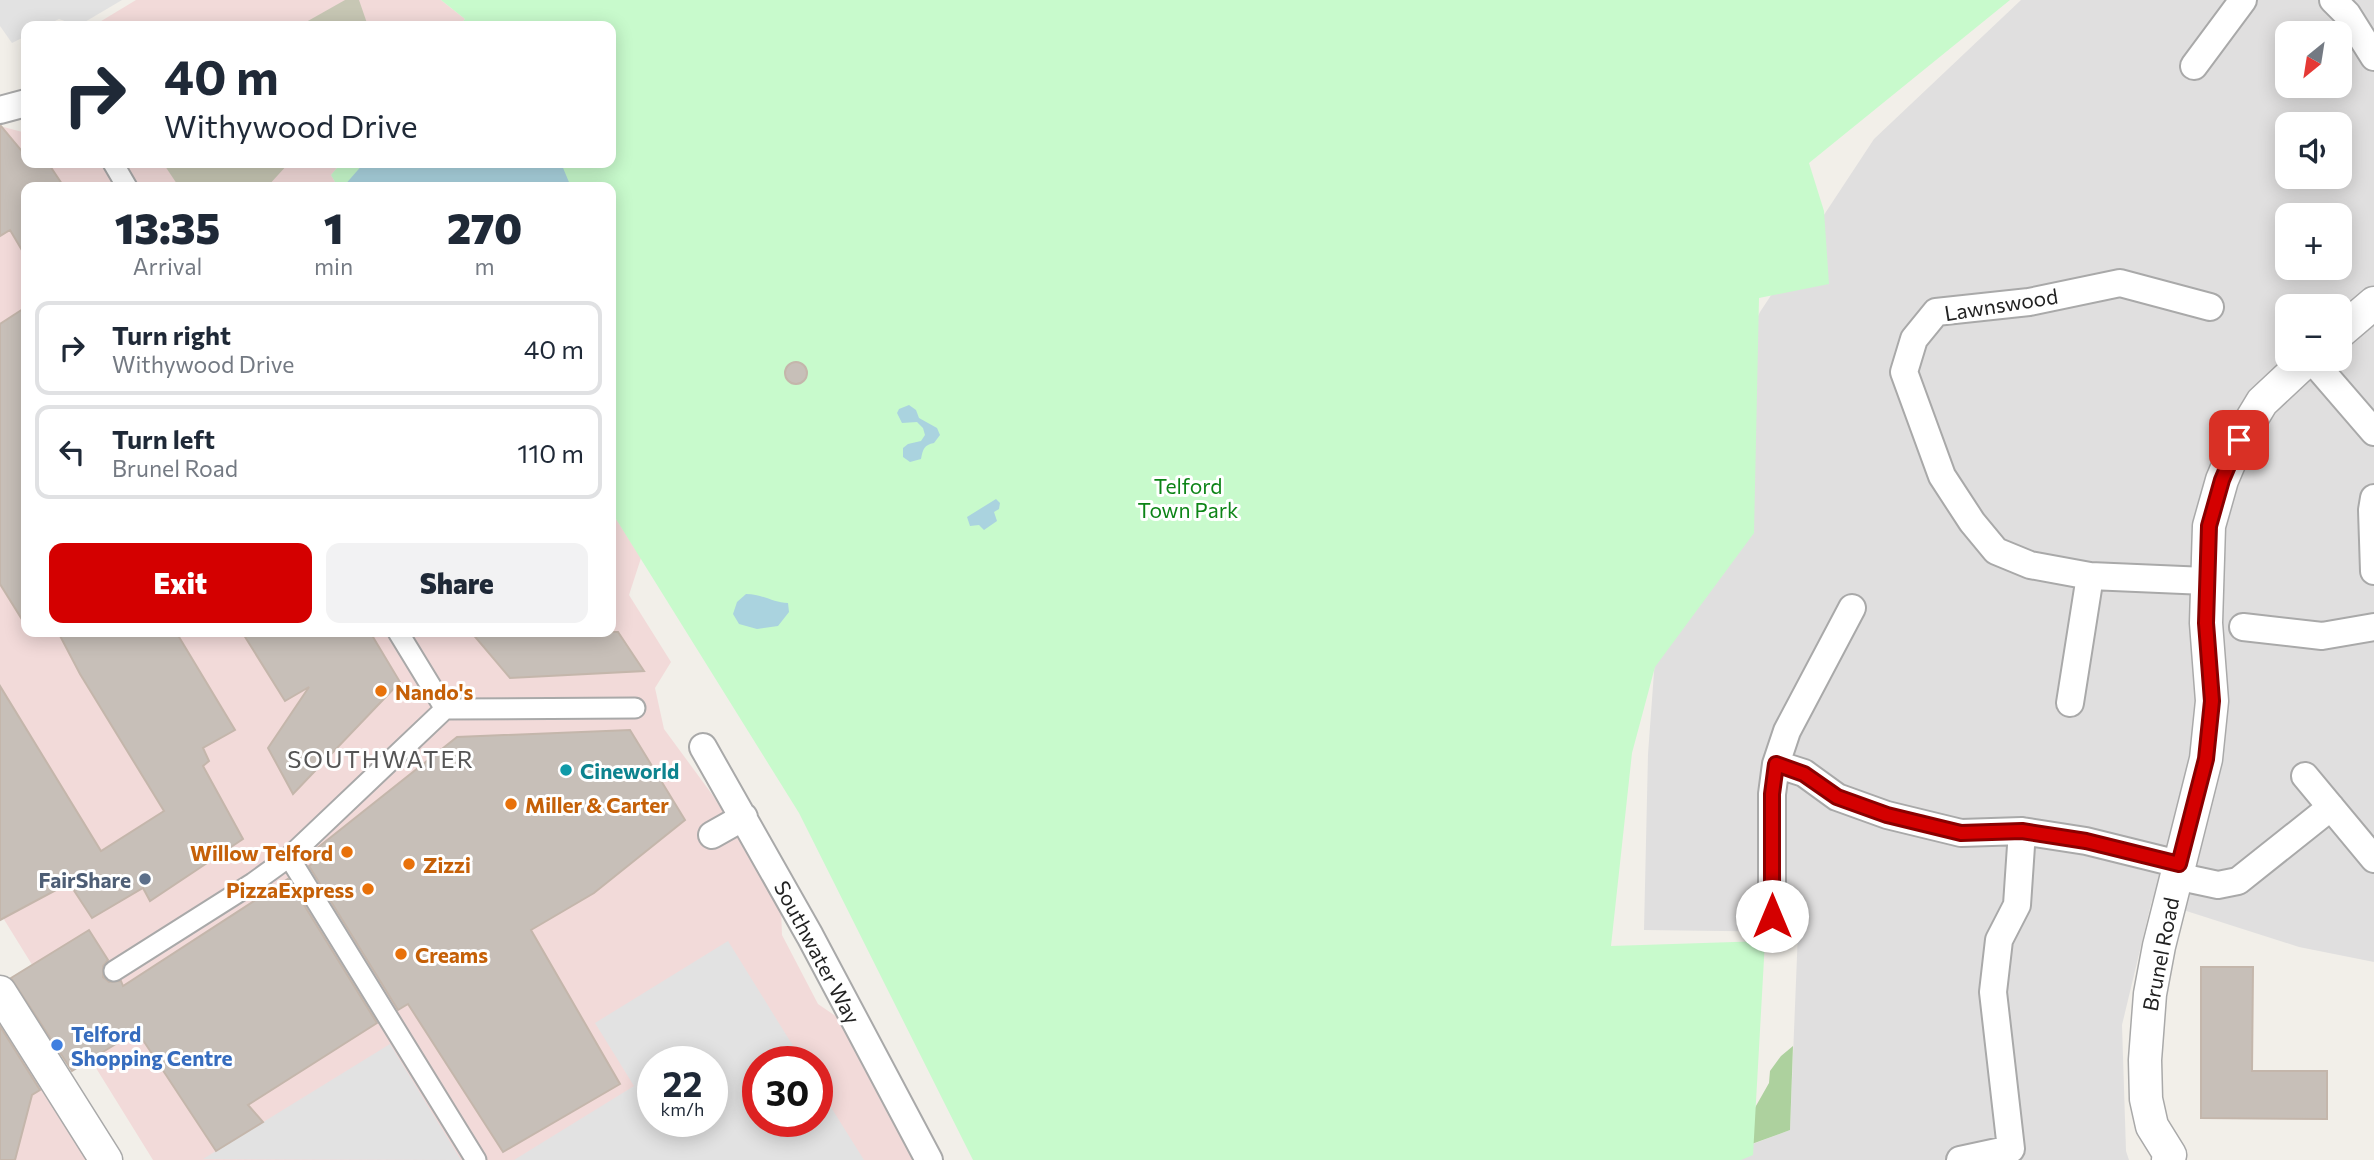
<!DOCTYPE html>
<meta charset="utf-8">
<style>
body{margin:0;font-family:Commissioner,sans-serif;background:#f2f2f3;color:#1f2937;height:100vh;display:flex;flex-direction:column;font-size:26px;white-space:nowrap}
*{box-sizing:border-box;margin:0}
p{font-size:23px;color:#747a83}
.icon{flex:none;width:38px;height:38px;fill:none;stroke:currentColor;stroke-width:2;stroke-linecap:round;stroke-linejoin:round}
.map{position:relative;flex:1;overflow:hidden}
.panel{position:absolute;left:21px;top:182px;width:595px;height:455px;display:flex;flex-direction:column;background:#fff;border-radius:14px;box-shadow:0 4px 18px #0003}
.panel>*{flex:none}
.top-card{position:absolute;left:21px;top:21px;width:595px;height:147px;border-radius:14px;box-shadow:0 4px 18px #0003;background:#fff;color:#1f2937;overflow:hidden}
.needle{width:46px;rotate:210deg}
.controls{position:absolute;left:2275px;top:21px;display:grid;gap:14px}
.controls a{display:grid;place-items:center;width:77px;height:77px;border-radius:14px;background:#fff;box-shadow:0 4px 18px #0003;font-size:35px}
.speed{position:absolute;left:637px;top:1046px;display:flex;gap:14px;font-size:35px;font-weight:700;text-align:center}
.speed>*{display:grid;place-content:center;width:91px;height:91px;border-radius:50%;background:#fff;box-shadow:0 4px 18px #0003;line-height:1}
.speed small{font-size:18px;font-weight:400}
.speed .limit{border:10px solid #d22;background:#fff;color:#111}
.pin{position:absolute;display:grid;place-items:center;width:60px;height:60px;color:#fff;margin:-30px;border-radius:14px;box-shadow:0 4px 10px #0006}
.me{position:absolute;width:77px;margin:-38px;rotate:0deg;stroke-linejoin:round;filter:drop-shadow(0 0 5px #0008)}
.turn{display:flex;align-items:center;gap:24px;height:147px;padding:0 28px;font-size:32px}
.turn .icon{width:91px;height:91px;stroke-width:2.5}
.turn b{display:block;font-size:49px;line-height:60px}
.eta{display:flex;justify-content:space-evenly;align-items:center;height:119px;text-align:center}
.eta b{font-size:42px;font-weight:800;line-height:49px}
.cta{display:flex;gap:14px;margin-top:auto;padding:14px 28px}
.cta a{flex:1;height:80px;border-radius:14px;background:#d40000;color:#fff;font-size:28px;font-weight:800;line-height:80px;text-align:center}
.cta a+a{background:#f2f2f3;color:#1f2937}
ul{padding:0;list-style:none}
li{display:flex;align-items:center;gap:21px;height:94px;margin:0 14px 10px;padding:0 14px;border:4px solid #e0e1e3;border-radius:14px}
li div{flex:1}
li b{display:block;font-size:26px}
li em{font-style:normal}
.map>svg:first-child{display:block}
</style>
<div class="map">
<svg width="2374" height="1160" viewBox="0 0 2374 1160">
<rect width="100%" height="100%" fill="#f2efe9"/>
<path fill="#e0dfdf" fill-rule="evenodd" d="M2021,0H2374V962L2299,947L2152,900L2122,1025L2126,1151L2129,1160H1710L1790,1130L1798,932L1644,930L1648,754L1659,604L1719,399L1760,312L1874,139ZM2287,33H2340V86H2287ZM2287,124H2340V177H2287ZM2287,215H2340V268H2287ZM2287,306H2340V359H2287Z"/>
<path fill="#f2dad9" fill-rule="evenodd" d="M136,0H441L465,19L459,26H93Z
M0,126L26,133V163H341L331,175L338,187H26V632H611V511L641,558L629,595L671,662L655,688L664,729L714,797L781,908L782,935L818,1004L840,1019L915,1160H153L0,913ZM653,1062H712V1122H653ZM758,1062H817V1122H758Z
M0,1016L90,1160H0Z"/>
<path fill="#c7c7b4" d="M345,0H359L368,26H299Z
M163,163H289L267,187H179Z"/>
<path fill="#add19e" d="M1793,1046L1790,1130L1749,1145L1748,1120L1769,1083L1770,1071L1781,1056Z"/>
<path fill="#c8facc" d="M441,0H2010L1809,163L1824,211L1829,284L1759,298L1754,533L1655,667L1632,753L1611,946L1765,941L1753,1155L1741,1160H973L799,813L611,511V187H338L331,175L341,163H611V26H459L465,19Z"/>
<path fill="#e2e2e2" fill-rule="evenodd" d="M0,0H122L78,26L59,19L45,26H26V36L12,43L0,26Z
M728,941L803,1062H758V1122H817V1085L864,1160H514L634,1086L595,1023ZM653,1062H712V1122H653Z
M390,1044L461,1160L203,1159Z"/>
<path fill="#aad3df" d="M364,163H561L571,187H343Z
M909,405L916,410L919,418L937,428L940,435L934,443C924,445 923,449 921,459L910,462L903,457V448L908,444L921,441L925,435L923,428L917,422L902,423L897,413L899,409Z
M996,499L1000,503L999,509L994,512L997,521L984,530L979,525L970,526L967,517Z
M746,594C763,594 773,603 788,603L789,612L778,626L757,629L739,624L733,614L737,602Z"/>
<path fill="#c7bfb8" stroke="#c4b6ab" stroke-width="2" d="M0,125L26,156V163H48L64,187H26V257L10,230L0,236Z
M26,307V626L0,584V324Z
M785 373a11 11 0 1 1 22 0a11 11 0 1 1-22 0Z
M58,632H176L235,730L203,748L209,761L203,766L243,839L150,901L143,888L92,918L69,883L0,920V686L101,851L164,811L80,674Z
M242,632H370L400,682L293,794L268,748L309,687L285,701Z
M471,632H618L644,671L510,678Z
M630,730L685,820L594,893L531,930L620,1084L503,1152L408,1004L398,1010L309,866L316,861L311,853L457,737Z
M288,879L377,1023L248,1105L263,1122L216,1151L137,1031L72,1071L11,978L89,930L108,960L103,966V977L109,982L121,981L123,986Z
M2201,967H2253L2252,1071H2327V1119L2201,1118Z
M0,1026L40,1090L32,1095L15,1160H0Z"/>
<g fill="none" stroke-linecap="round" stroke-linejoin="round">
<g stroke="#a9a9a9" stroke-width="23">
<path id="pedestrian" d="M113,163L127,187
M445,709L635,708
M289,857L476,1160
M114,971L253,883L289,857L445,709L398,632"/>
</g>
<g stroke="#a9a9a9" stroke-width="30">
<path id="minor" d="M2333,0L2347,14L2374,57
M2194,66L2243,0
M0,110L26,103
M2311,359L2374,432
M2374,498L2372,510L2374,571
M2206,581L2090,576L2030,565L1996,551L1972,522L1942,476L1904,372L1914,339L1936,312L2029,302L2120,283L2210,307
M2243,627L2322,636L2374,627
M2070,703L2090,576
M703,747L810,936L929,1160
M1776,764L1804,773L1837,797L1887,815L1961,833L2022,831L2086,841L2179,864
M2305,776L2374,859
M712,835L744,817
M2176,876L2218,885L2238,881L2331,807
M1772,916V794L1776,764L1787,731L1852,608
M1960,1160L2011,1149L1993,992L1999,940L2017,905L2022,831"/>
</g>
<g stroke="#a9a9a9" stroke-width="35">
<path id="tertiary" d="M2340,332L2374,303
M0,992L106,1160
M2168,1160L2170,1155L2152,1126L2146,1099L2145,1060L2150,994L2159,946L2206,759L2212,701L2206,623L2209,526L2222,480L2239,440L2262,402L2308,359"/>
</g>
<use href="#pedestrian" stroke="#fff" stroke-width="19"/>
<use href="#minor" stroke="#fff" stroke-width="26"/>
<use href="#tertiary" stroke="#fff" stroke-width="32"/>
</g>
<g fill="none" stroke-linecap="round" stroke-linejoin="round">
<g stroke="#8a0000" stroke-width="18">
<path id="route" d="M1772,916V794L1776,764L1804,774L1837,797L1887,815L1961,833L2022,831L2086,841L2179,864L2206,759L2212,701L2206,623L2209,526L2222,480L2239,440"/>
</g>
<use href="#route" stroke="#d40000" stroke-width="12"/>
</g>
<g fill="#e8710a" stroke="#fff" stroke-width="2.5">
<circle cx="381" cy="691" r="7"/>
<circle cx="511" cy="804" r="7"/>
<circle cx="347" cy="852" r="7"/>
<circle cx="409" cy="864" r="7"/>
<circle cx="368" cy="889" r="7"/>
<circle cx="401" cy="954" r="7"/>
</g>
<circle fill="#0f9aa8" stroke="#fff" stroke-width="2.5" cx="566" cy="770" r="7"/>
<circle fill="#5c6f8a" stroke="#fff" stroke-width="2.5" cx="145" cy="879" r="7"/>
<circle fill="#3f7fe0" stroke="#fff" stroke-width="2.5" cx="57" cy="1045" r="7"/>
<g text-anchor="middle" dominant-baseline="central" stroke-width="6" stroke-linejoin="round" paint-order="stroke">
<g font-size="21" fill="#222" stroke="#fff">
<text transform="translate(2001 304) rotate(-9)">Lawnswood</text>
<text transform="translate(818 952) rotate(62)">Southwater Way</text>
<text transform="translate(2160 954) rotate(-79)">Brunel Road</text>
</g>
<g font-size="21" fill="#0c8416" stroke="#fff">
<text x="1188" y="485">Telford<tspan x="1188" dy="24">Town Park</tspan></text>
</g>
<g font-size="21" font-weight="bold" fill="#c56008" stroke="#fff" text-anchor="start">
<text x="395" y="691">Nando's</text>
<text x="525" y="804">Miller &amp; Carter</text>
<text x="333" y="852" text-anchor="end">Willow Telford</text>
<text x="423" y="864">Zizzi</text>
<text x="354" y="889" text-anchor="end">PizzaExpress</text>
<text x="415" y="954">Creams</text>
</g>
<g font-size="21" font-weight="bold" fill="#0d838f" stroke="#fff" text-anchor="start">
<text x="580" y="770">Cineworld</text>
</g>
<g font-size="21" font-weight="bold" fill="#4e5e75" stroke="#fff" text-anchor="end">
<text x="131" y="879">FairShare</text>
</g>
<g font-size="21" font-weight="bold" fill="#366cbe" stroke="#fff" text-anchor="start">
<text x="71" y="1033">Telford<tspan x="71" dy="24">Shopping Centre</tspan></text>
</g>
<g font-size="24" letter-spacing="2" fill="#555" stroke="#fff">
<text x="381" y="758">SOUTHWATER</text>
</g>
</g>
</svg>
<div class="controls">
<a><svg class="needle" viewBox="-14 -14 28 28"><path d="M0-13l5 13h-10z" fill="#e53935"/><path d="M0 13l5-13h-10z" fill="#747a83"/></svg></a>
<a><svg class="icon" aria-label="sound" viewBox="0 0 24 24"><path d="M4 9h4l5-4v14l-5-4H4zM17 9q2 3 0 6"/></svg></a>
<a>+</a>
<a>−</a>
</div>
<div class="speed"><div>22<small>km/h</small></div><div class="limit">30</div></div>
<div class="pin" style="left:2239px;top:440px;background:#d93025"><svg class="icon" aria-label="arrive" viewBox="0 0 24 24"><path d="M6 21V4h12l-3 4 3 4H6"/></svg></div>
<svg class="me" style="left:1772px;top:916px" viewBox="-20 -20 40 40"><circle r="19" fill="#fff"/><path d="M0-13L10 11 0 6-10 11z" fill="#d40000"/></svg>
<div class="top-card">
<div class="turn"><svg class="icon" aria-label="right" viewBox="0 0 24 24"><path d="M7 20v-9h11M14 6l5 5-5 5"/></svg><div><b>40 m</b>Withywood Drive</div></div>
</div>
<section class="panel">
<div class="eta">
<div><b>13:35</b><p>Arrival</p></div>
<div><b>1</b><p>min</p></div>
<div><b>270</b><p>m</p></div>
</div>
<ul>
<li><svg class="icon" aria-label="right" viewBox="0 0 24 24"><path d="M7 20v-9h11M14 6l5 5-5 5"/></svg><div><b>Turn right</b><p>Withywood Drive</p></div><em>40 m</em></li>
<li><svg class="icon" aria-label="left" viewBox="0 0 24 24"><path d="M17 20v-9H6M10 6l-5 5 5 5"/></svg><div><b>Turn left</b><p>Brunel Road</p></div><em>110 m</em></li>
</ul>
<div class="cta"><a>Exit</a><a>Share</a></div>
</section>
</div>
